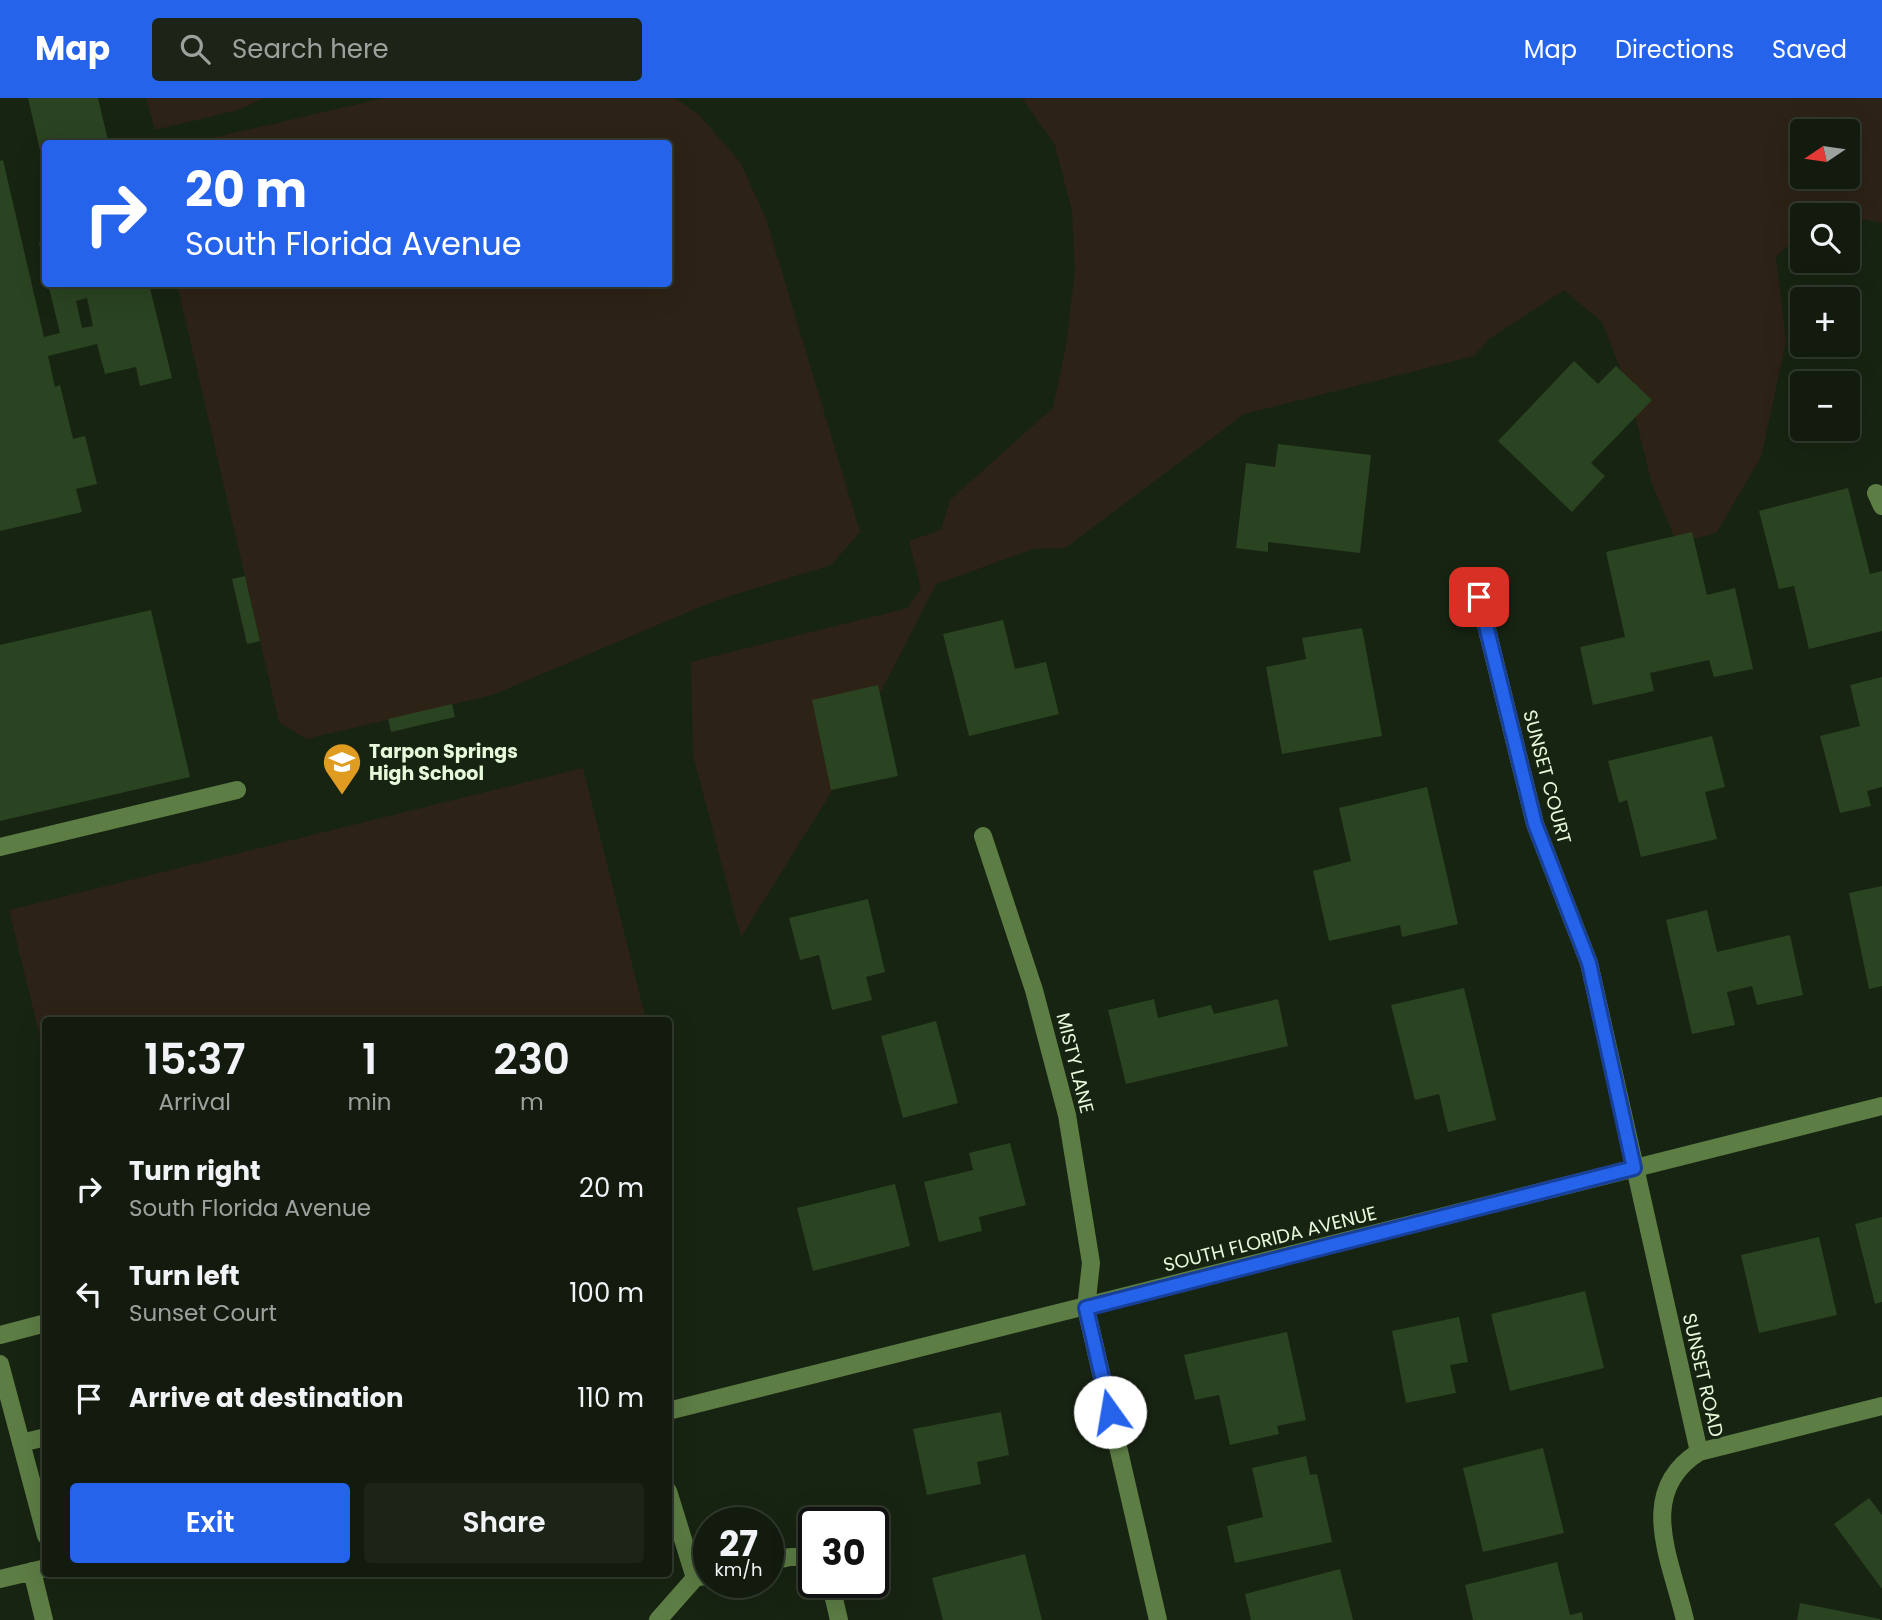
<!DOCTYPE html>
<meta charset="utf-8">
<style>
body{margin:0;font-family:Poppins,sans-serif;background:#1b2417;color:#f1f3f6;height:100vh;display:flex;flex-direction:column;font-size:26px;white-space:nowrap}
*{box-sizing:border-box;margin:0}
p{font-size:23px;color:#9ca19e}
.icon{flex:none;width:38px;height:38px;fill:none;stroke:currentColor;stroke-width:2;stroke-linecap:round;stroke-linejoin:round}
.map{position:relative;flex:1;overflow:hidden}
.drawer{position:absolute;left:42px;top:919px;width:630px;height:560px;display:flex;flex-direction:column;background:#121b0e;border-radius:7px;box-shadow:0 7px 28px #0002,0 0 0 2px #31392e}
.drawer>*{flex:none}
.top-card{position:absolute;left:42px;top:42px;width:630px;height:147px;border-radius:7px;box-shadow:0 7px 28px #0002,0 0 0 2px #31392e;background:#2563eb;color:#fff;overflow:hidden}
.needle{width:46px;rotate:257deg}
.buttons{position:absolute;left:1790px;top:21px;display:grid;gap:14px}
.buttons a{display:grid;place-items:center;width:70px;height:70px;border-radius:7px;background:#121b0e;box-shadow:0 7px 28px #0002,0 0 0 2px #31392e;font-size:35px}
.speed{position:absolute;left:693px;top:1409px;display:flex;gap:14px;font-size:35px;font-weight:700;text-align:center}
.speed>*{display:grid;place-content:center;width:91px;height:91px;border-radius:50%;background:#121b0e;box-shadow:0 7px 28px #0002,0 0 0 2px #31392e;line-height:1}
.speed small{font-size:18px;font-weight:400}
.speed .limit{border:4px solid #111;border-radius:10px;background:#fff;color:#111}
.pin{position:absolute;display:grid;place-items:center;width:60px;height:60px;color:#fff;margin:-30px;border-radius:14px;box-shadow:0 4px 10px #0006}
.me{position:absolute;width:77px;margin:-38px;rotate:347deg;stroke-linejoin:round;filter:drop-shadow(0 0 5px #0008)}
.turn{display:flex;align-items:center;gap:24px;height:147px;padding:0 28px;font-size:32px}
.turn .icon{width:91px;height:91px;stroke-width:2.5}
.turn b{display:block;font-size:49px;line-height:60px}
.eta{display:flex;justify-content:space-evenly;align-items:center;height:119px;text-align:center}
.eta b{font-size:42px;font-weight:600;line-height:49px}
.action{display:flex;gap:14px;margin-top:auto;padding:14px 28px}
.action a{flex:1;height:80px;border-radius:7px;background:#2563eb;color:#fff;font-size:28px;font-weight:600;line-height:80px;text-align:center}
.action a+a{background:#1b2417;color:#f1f3f6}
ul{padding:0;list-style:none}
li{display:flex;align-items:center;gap:21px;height:105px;padding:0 28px}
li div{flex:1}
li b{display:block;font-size:26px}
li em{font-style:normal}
header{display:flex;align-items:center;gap:42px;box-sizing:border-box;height:98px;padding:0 35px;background:#2563eb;color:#fff}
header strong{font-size:33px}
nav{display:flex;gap:38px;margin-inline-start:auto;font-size:24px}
.search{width:490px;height:63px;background:#1b2417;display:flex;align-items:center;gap:18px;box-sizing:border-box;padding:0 24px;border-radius:7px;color:#9ca19e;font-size:26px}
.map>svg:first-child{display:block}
</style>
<header>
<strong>Map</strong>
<div class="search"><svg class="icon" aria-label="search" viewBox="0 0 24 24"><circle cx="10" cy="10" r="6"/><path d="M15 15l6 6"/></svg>Search here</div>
<nav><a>Map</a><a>Directions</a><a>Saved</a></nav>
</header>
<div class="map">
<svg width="1882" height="1522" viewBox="0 0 1882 1522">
<rect width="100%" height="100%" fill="#182412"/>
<path fill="#2d2216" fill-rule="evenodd" d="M146,0H266L237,12L155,32Z
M384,0H675L698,16L740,64L766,121L860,434L831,467L714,503L492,597L306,641L279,624L177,186H668V46L190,45Z
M1022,0H1882V125L1824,113L1819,117H1802V133L1776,159L1786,244L1761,359L1716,435L1677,445L1652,386L1629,293L1602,224L1564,192L1489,241L1474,258L1244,316L1065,450L1033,451L936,486L872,611L845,672L741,839L693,657L691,564L908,510L921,490L909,443L941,432L950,402L1053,310L1066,248L1075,172L1072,113L1055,47ZM1802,33H1848V79H1802Z
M583,670L646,922H46L45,959L9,812Z"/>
<path fill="#2a4321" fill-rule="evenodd" d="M28,0H98L109,46H46V64L43,65Z
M3,62L44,239L60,235L48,186H149L172,280L140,288L136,269L105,276L97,246L48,258L55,289L60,287L73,341L85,338L97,386L76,391L82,414L0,433V63ZM87,200L93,228L82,230L76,203Z
M46,144V170H44L39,145Z
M1574,263L1598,286L1616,268L1652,302L1591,365L1605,378L1572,414L1498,343Z
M1278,346L1371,357L1360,455L1268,444V454L1236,450L1246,365L1275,369Z
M1848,390L1870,476L1882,473V533L1809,551L1794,488L1779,491L1759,413Z
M1692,434L1707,497L1735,490L1753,571L1714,579L1709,562L1650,575L1654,593L1593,607L1580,549L1625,539L1606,454Z
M245,478L260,543L247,546L232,481Z
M151,512L190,679L0,723V547Z
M1003,522L1015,571L1046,564L1059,616L969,638L943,536Z
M1362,530L1382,638L1282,656L1266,569L1306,561L1302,540Z
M1882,579V689L1867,693L1871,708L1840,715L1820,638L1860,628L1850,587Z
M878,587L898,678L831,692L812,602Z
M452,606L455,619L391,634L388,621Z
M1712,638L1725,689L1705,694L1717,741L1641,759L1627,702L1619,705L1608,663Z
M1427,689L1458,826L1402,839L1400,827L1329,843L1313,773L1351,763L1339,710Z
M1882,788V888L1869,891L1849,795Z
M868,801L885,874L866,879L872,902L832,912L819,857L800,862L789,820Z
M1707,812L1717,854L1790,837L1803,897L1757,907L1752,888L1727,894L1735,927L1692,936L1666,822Z
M1464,890L1496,1022L1448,1034L1439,996L1415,1002L1391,907Z
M1154,901L1158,920L1211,907L1214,916L1278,901L1288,948L1126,986L1108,912Z
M936,923L958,1005L903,1020L881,938Z
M1010,1045L1026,1107L979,1119L982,1133L939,1144L924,1084L973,1072L969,1055Z
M895,1086L910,1148L813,1173L797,1110Z
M1882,1119V1204L1875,1206L1855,1126Z
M1819,1139L1837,1217L1759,1235L1741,1157Z
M1585,1193L1604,1270L1510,1293L1491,1216Z
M1459,1219L1468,1264L1450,1267L1456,1295L1406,1305L1392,1233Z
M1287,1234L1306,1322L1277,1328L1279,1336L1230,1347L1219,1297L1195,1302L1184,1257Z
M1001,1314L1009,1357L977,1364L981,1386L927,1397L913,1331Z
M1543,1350L1564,1435L1483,1454L1463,1370Z
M1306,1358L1310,1377L1317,1376L1332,1444L1235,1465L1227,1428L1263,1419L1252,1370Z
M1869,1400L1882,1417V1491L1834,1426Z
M1025,1456L1042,1522H943L932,1480Z
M1557,1464L1570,1517L1582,1514L1583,1522H1473L1465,1487Z
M1340,1471L1353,1522H1251L1245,1496Z
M1800,1505L1880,1521V1522H1797Z"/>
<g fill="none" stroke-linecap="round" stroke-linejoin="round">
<path stroke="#5c7d44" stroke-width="18" d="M1876,395L1882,408
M1479,499L1535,726L1589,865L1699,1354C1635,1394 1671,1462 1685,1522
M983,738L1034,892L1067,1017L1091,1165L1086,1210L1158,1522
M0,749L237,692
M0,1237L46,1225
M0,1266L46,1438
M668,1313L1882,1008
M21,1345L46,1339
M1699,1354L1882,1308
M668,1393L695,1480L709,1477
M768,1464L790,1459H814
M32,1473L44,1522
M0,1481L46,1470
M830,1484L839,1522
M658,1522L695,1480"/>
</g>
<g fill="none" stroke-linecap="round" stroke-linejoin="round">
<g stroke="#184099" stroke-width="18">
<path id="route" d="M1110,1314L1086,1210L1634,1070L1589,865L1535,726L1479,499"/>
</g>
<use href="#route" stroke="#2563eb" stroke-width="12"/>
</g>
<defs>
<g id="school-pin" transform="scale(2.0125)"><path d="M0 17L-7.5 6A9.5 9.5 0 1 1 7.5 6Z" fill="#e09b21" stroke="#182412"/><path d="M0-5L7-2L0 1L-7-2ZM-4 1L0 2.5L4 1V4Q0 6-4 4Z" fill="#fff"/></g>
</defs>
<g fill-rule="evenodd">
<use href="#school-pin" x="342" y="664"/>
</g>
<g text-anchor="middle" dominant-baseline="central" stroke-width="6" stroke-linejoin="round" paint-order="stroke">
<g font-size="19" font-weight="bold" fill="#e6fadb" stroke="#182412" text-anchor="start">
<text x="369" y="653">Tarpon Springs<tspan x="369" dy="22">High School</tspan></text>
</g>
<g font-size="19" fill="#e6fadb" stroke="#182412">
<text transform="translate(1547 679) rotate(75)">SUNSET COURT</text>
<text transform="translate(1075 965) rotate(76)">MISTY LANE</text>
<text transform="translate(1270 1141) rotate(-14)">SOUTH FLORIDA AVENUE</text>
<text transform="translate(1703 1277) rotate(77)">SUNSET ROAD</text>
</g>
</g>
</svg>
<div class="buttons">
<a><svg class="needle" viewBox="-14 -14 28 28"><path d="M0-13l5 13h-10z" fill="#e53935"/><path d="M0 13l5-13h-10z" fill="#9ca19e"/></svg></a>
<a><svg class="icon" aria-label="search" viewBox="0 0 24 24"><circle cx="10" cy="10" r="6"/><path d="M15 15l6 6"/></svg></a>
<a>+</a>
<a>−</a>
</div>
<div class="speed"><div>27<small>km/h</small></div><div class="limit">30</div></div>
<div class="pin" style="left:1479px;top:499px;background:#d93025"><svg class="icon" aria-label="arrive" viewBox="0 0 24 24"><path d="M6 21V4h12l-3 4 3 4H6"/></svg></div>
<svg class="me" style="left:1110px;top:1314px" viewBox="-20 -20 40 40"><circle r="19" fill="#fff"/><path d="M0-13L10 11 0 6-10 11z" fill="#2563eb"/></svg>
<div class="top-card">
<div class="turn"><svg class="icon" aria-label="right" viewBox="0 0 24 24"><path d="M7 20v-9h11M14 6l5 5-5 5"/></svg><div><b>20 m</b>South Florida Avenue</div></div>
</div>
<section class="drawer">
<div class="eta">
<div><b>15:37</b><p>Arrival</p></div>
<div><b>1</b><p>min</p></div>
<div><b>230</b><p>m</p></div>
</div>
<ul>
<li><svg class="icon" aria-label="right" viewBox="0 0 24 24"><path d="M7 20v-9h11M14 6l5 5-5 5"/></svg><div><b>Turn right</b><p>South Florida Avenue</p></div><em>20 m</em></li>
<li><svg class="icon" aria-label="left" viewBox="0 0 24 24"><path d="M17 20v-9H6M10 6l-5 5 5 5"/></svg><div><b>Turn left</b><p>Sunset Court</p></div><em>100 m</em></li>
<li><svg class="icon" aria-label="arrive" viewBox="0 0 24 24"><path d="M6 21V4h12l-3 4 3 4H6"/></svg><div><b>Arrive at destination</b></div><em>110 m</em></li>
</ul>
<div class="action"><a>Exit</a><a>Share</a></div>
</section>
</div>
